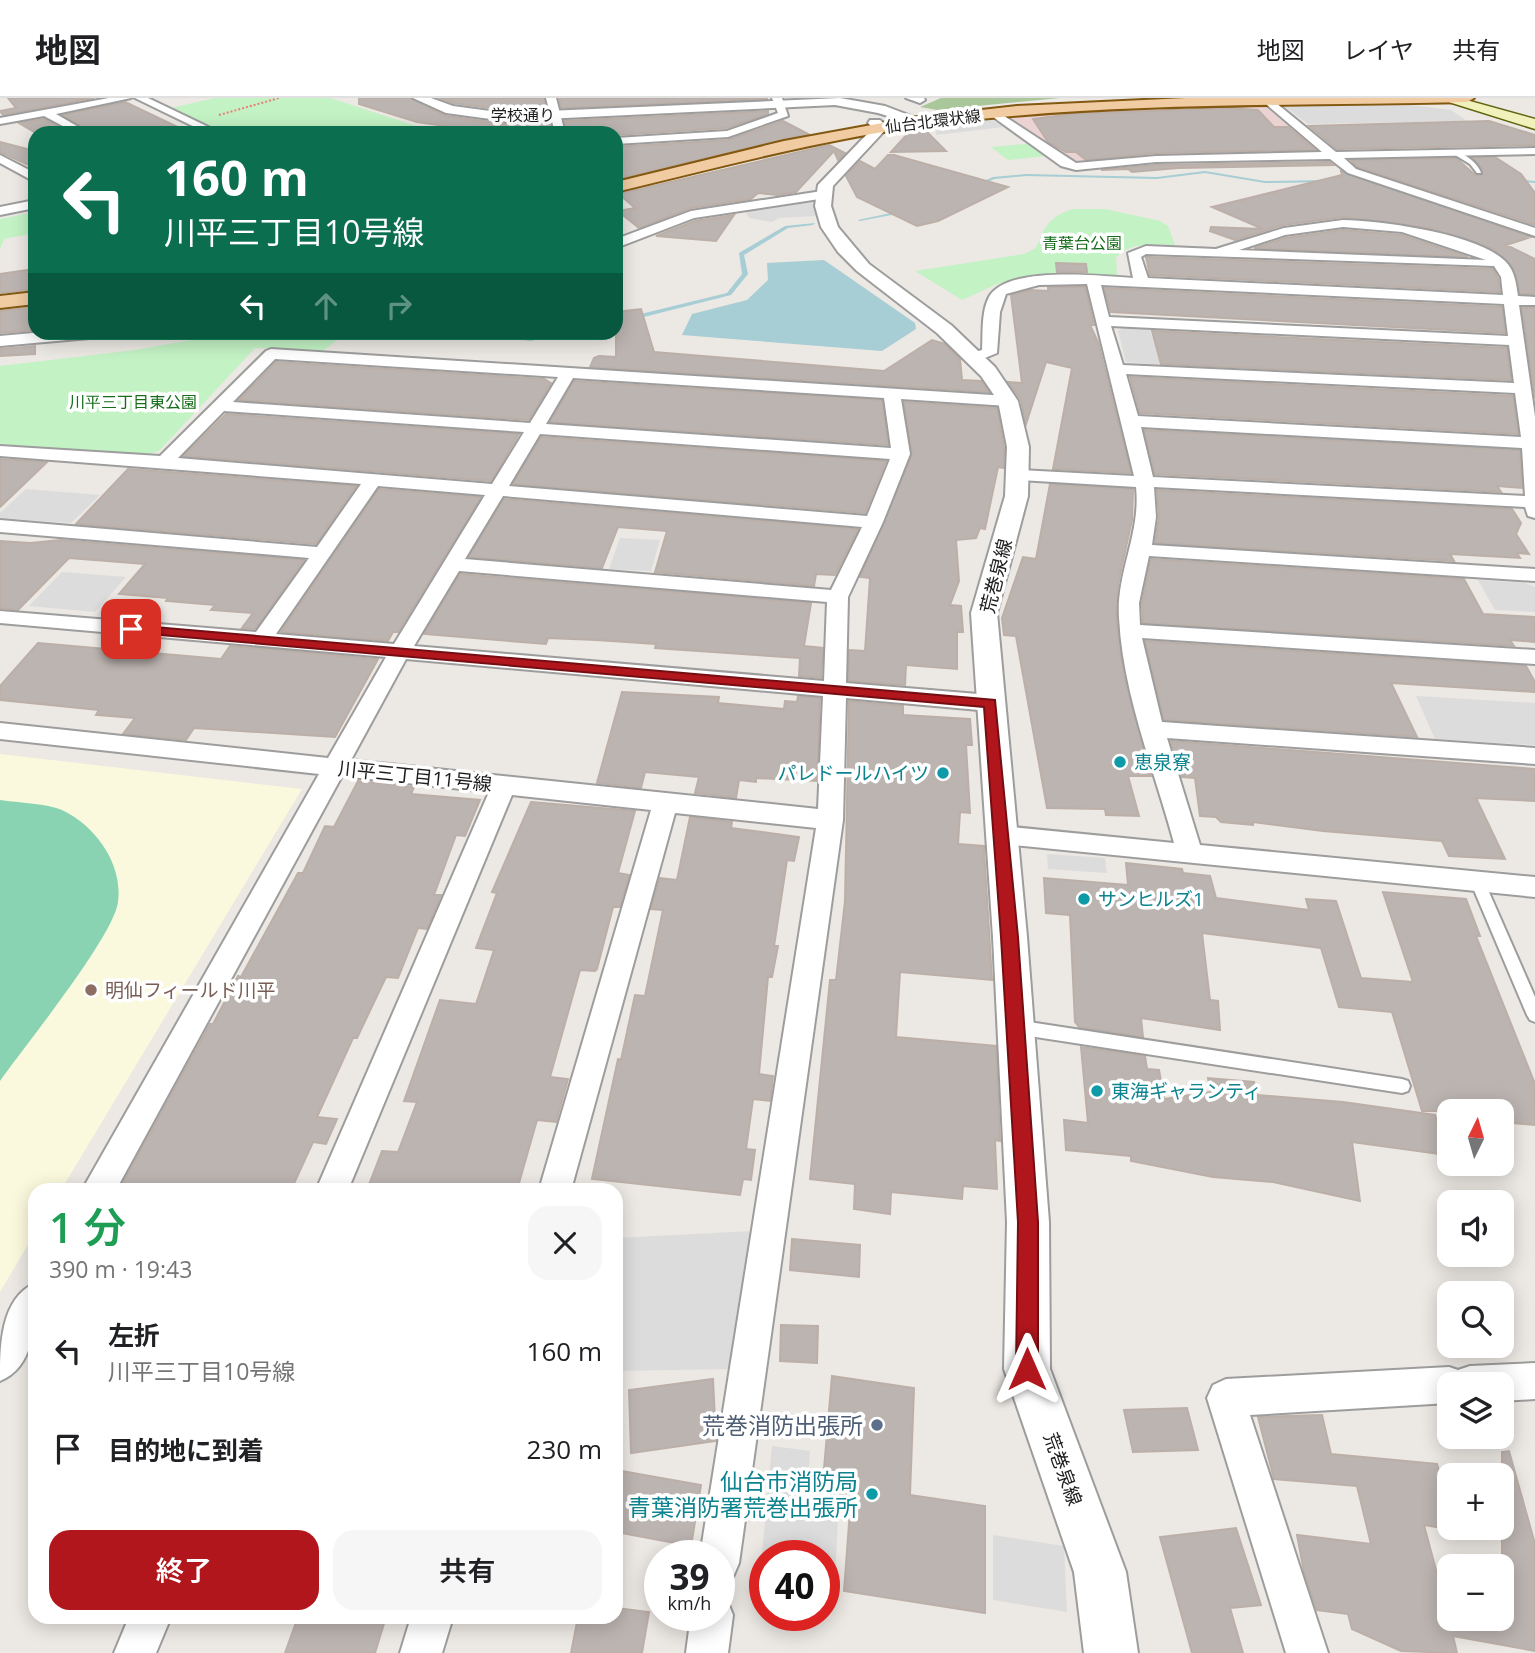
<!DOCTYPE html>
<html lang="ja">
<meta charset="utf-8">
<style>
body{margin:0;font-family:"Open Sans","Noto Sans JP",sans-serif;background:#f6f6f6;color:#202124;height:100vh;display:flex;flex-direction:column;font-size:26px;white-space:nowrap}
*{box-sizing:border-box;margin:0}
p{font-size:23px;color:#757577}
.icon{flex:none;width:38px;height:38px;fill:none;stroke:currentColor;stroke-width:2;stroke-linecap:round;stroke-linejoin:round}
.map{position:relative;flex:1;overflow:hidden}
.panel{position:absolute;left:28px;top:1085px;width:595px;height:441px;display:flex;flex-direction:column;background:#fff;border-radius:21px;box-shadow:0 4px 18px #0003}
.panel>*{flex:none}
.top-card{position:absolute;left:28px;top:28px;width:595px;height:214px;border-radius:21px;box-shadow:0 4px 18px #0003;background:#0b6e4f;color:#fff;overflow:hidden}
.needle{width:46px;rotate:5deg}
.tools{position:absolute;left:1437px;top:1001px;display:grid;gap:14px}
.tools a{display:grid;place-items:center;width:77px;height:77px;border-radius:14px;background:#fff;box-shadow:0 4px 18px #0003;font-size:35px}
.speed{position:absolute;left:644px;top:1442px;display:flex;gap:14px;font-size:35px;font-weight:700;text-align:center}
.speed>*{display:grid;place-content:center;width:91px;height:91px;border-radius:50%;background:#fff;box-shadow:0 4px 18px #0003;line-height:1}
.speed small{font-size:18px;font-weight:400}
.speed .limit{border:10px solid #d22;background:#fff;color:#111}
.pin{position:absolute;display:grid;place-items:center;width:60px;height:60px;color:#fff;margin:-30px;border-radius:14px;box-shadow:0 4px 10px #0006}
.me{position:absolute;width:77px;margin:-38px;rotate:0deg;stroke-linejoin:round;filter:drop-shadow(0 0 5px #0008)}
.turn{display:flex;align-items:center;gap:24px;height:147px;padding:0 21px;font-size:32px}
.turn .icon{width:91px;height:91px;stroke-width:2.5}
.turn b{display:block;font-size:49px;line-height:60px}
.lanes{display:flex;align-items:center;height:66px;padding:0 21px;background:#0003;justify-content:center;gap:35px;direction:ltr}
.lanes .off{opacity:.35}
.round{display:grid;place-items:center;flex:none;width:74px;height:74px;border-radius:21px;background:#f6f6f6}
.headline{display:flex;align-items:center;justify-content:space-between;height:119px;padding:0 21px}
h1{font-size:42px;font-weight:600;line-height:52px;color:#1e9e55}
.primary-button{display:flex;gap:14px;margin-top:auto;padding:14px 21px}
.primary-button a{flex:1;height:80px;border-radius:21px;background:#b2161d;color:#fff;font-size:28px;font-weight:600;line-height:80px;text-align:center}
.primary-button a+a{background:#f6f6f6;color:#202124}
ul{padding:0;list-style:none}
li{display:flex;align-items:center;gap:21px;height:98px;padding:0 21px}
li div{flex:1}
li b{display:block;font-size:26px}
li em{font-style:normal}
header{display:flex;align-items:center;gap:42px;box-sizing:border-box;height:98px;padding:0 35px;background:#fff;border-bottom:2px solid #e0e0e0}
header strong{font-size:33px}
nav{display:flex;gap:38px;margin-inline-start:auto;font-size:24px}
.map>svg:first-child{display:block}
</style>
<header>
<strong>地図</strong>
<nav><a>地図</a><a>レイヤ</a><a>共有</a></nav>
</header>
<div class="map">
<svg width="1535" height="1555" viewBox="0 0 1535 1555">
<rect width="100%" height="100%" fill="#ece8e3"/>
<path fill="#ebd3d3" d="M1267,8L1321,52L1315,55L1080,66L1069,64L1004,19L1118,12Z"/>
<path fill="#fbf9dd" d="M0,656L302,691L61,1092H35V1135L0,1194Z"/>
<path fill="#aac79c" d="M941,0H1060L937,12L920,9Z"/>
<path fill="#c3f2c5" d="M215,0H330L438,35H223L171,10Z
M1025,46L1034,48L1047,58L1008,62L991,49Z
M1072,111H1105L1160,123L1168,128L1175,147C1155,147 1130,143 1116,160L1117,180L1024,179L997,186L962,202L915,173L1024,156L1036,150C1045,128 1048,120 1072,111Z
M35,114V135L4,141L0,151V121Z
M230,235H346L323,253L255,250L159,353L144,358L0,346V268L135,252Z"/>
<path fill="#89d3b3" d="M0,702C19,705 47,705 64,713C96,729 123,766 118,804C114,838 24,949 0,983Z"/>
<path fill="#dcdcdc" d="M1403,6L1451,12L1467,23L1308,26L1285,9Z
M991,21L1003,29L936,37L937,27Z
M801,102L817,103L815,114L817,118L779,120L772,124L749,120L745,112L776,110L774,106Z
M1124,229L1149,230L1162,267L1126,264L1118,233Z
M26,391L100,397L71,425L0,420V415Z
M620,440L660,442L651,473L609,471Z
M62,474L126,479L95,514L29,508Z
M1478,482L1525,485L1535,489V514L1495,512Z
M1416,598L1535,605V647L1435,641Z
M1047,756L1105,760L1107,775L1048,771Z
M754,1133L732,1271L616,1273V1140Z
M772,1348L810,1353L807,1398L839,1402L834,1497L824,1496V1458H765V1489L759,1488Z
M993,1437L1064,1448L1067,1514L993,1502Z"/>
<path fill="#a7cdd5" d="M824,162L915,225L916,231L882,253L682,237L692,216L747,202L768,182L767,165Z"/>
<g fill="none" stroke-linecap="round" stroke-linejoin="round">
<path fill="#a7cdd5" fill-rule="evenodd" d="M1205,73L1265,83L1328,82L1330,83L1328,84L1265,85L1205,75L1157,81L1026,78L994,81L977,89L973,88L993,79L1026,76L1157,79Z
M1511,81L1535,83V85L1513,83Z
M905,112L907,114L860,123L858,122Z
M815,125L813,127L788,130L744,157L748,176L731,197L616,226V222L727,195L742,176L739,155L785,128Z
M462,234C484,234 506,239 529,239C542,239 554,234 567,234L531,243Z"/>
</g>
<path fill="#bcb4b0" stroke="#bcafa7" stroke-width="2" d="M8,0H94L3,17L0,13L16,10Z
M359,0H411L446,18L505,26L549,23L552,35H488L443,30L445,28L417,24L359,6Z
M439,0H544L546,11L505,12L454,5Z
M559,0H767V1L561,10Z
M125,4L190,35H91L63,17Z
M1227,10L1258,12L1274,29H1288L1315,52L1156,55L1086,62L1076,54H1066L1048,44L1033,21L1072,16Z
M768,13V16L726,30L616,37L567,35L565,23Z
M44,21L70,35H36L19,25Z
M783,23L808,36L616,81V49L728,42Z
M1489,23L1535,37V47L1337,51L1309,28Z
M924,31L946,53L891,54L911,32Z
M0,44L35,53V70L0,54Z
M829,47L845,55L838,62L834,53L796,94L778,97L758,95L751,101L691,110L639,130L618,113L635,110L619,96Z
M888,57H894L1008,89L938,123L917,128L857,99L846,78L860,63L875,71Z
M1495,59L1521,76L1535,95V127L1357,69L1351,62L1456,60L1475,77L1481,78L1482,70L1473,60Z
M1329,64L1333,67L1178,70L1132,74L1128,71L1101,72L1156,67Z
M1341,73L1531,139L1506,147L1535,161V196H1520L1513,169L1493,151L1428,130L1343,119L1283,127L1235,142L1210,133L1211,129L1263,131L1212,109L1342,77Z
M734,117L716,143L656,138L695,123Z
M1343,132L1401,137L1468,159L1254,150L1286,140Z
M1146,159L1493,171L1498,180L1500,194L1150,177Z
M1056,165L1086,166L1087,174H1057Z
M35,171V191L0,195V176Z
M1048,189H1085L1094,227H1090L1098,244L1131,375L1053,371L1072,270L1046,264L1026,326L1021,302L1008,284L1022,285L1011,197L1030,192L1048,193Z
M1104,190L1502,209L1505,235L1111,214Z
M35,209V232L0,235V213Z
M1522,210H1535V300Z
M641,211L654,254L884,273L932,242L945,246L960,261L962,282L981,283L989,294L590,269L594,260L599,258L616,259V214Z
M1152,233L1507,250L1511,282L1161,266Z
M35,248V256L0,258V251Z
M276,264L544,281L551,285L529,322L239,302Z
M1130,279L1513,298L1518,336L1140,315Z
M574,283L882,302L888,347L550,324Z
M904,304L997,310L1004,349V370L998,369L985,431L980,430L976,440L956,442L959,483L950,507L961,508L963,534H957V571L906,567L905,587L849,583V552L865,553L870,480L860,479L912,357Z
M226,316L519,336L491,383L184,358Z
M1144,332L1520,352L1522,390L1497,388L1501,394L1155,376Z
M541,339L886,363L865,415L513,386Z
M0,361L47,364L0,409Z
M128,371L356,388L316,446L76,426Z
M1050,386L1133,391L1132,422L1118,486L1116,520L1124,578L1151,678H1128L1139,718L1106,717L1105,711L1047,710L1016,538L1004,537L1002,520L1023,459L1036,461Z
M379,391L481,399L398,534H393L388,543L281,534Z
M1157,392L1512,411L1521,425L1516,436L1529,456L1517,455L1520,460L1450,456L1454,463L1155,445L1159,419Z
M504,401L858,431L835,477L816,476L814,488L655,474L667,433L618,429L602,470L469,459Z
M61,442L304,462L255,531L242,530L253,515L211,512L215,507L166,503L168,500L119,496L145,466L69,460L18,512L0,510V443L30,445Z
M1151,461L1464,481L1483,516L1535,519V544L1510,542L1514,548L1143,525L1142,505Z
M460,476L811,505L804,548L823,550L821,580L799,578L800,560L655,550L656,546L596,542L548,540L546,546L424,536Z
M1145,543L1526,568L1535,584V594L1391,585L1417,639L1164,622Z
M38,545L221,561L230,548L378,561L335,639L194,630L186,642L123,636L135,620L96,617L99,612L0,602V588Z
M622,594L719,599L718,605L784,611L785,603L797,604L798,598L820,600L817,683L756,680V684L739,682L736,700L695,695L699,679L645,674L641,690L597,685Z
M849,603L903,608V617L970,621L972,647H966L970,715L960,714L958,746L984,748V752L992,882L900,874L896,939L996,948L1000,1043L995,1042L997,1091L963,1088L962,1101L891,1094L890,1116L854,1111L855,1086L810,1081L830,882H836L845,803Z
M1171,643L1535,671V703L1476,700L1505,761L1449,758L1442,743L1323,733L1253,724V727L1221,724L1216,719L1200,718L1195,680L1182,679Z
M358,683L414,689L411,696L480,702L465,738L456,737L434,797H441L427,831L418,830L398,880L386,879L357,940H353L317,1019L337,1021L326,1046L313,1044L291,1092H119L210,926H213L238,878L241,879L298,775H303L325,728L334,729Z
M531,704L635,713L618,775L629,777L620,809H613L597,871L595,873L580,872L550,979L568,981L556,1024L537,1022L517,1092H367L382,1053L398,1054L417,1004L404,1003L440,902L476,906L494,852L476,850L497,795L492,794Z
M690,719L732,724L731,730L799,739L794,763L787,762L774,848H778L772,879H768L759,976L773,978L770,1003L753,1001L746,1051L755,1052L751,1082L743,1081L740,1097L592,1081L618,961L621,962L635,897L645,898L663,812L651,811L660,780L677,782Z
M1126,765L1182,771L1183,775L1210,778L1216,800L1309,812L1306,801L1336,803L1361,880L1413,884L1383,794L1466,801L1480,838H1476L1535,986V1027L1502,1024V1013H1422L1392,914L1339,909L1321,850L1202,835L1210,902L1218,903L1220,932L1141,920L1143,939L1079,929L1075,924L1070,817L1046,815L1044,780L1128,787Z
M1081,949L1145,958L1147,971L1159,972L1164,1001L1211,994L1208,980L1254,984L1257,997L1343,1004L1435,1017L1447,1057L1352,1044L1360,1103L1273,1084L1213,1079L1131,1063V1058L1066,1052L1064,1022L1088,1025Z
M792,1141L860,1147L859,1179L790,1172Z
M781,1227L818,1228L817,1265L780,1263Z
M832,1278L914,1290L910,1397L985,1408V1515L844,1493L851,1399L822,1394Z
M713,1281L716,1343L631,1355L629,1292Z
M1187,1310L1198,1352L1133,1354L1124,1312Z
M1322,1317L1331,1356L1437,1366L1449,1408V1431L1424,1427L1449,1521H1502V1354L1509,1353L1535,1446V1553L1453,1538L1457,1555L1401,1553L1352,1531L1348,1516L1317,1512L1304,1474L1297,1437L1371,1446L1357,1388L1274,1381L1258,1319Z
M616,1372L701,1387L691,1448L616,1434Z
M1236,1430L1261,1507L1230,1510L1243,1555H1192L1160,1439Z
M616,1510L649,1514L642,1555H571L578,1519H616Z
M298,1519H386L375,1555H285Z"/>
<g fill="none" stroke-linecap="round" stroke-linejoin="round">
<g stroke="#9d9d9d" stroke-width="4">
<path id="service" d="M1452,53C1464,54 1478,65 1481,75H1477L1470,66L1452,55Z
M1478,779L1483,781L1485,785L1535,899V924L1530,922L1527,917L1471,785L1473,781Z
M1016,922L1402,981L1408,983L1410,988L1408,993L1402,995L1016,936L1010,934L1008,929L1010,924Z"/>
</g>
<g stroke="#9d9d9d" stroke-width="4">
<path id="minor" d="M109,0H131L56,16L89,35H76L44,18L0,26V20Z
M135,0H148L221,35H207Z
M546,0H556L565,35H555Z
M772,0H782L788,18L728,39L616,46V40L727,33L778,15Z
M906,0H924L925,2L920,5Z
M1259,0H1270L1336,54L1535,50V56L1344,60L1356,71L1535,130V138L1348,75L1330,61L1156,64L1076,72L1061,68L989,16L998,14L1076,65L1156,58L1322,54Z
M0,57L35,75V84L0,65Z
M822,93L826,94V100L694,120L616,150V141L691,113Z
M35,102V110L0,117V109Z
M1343,122C1382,123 1476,135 1505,163C1515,173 1516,185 1518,198L1535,199V207H1519L1535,319V420L1528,418L1525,409L1154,389L1156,419L1152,447L1535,471V483L1149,458L1139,505L1140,527L1535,552V566L1142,540L1162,624L1535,650V666L1167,640L1200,747L1535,779V799L993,745L989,738L993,731L1002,728L1174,745C1154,671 1123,597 1119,520C1116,474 1141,436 1136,389L1020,382L1011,377L1020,372L1134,378L1087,186L1039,187L1006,196L1000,214L997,255L980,262H968V256L982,252C983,236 981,214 989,199C1007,167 1101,178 1133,180L1128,155L1146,148L1216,151L1284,130ZM1343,129L1402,134L1486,162L1239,152L1285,137ZM1146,156L1494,168L1501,179L1503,197L1148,180L1141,159ZM1101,187L1504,206L1508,238L1109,219ZM1111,228L1509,247L1514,285L1123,267ZM1126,276L1515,295L1521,339L1138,318ZM1141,329L1522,350L1525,398L1153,379Z
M44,234H108L101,239L0,248V238Z
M271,251L1008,298L1016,303L1008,308L901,301L910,356L883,424L848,499L846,585L990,597L998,600L1001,605L998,610L990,613L846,600L843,722L739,1465L733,1479L719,1485V1458H700L816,730L675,715L571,1092H539L651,712L512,697L348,1092H316L489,694L342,678L116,1092H82L319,676L0,641V625L328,660L386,559L0,525V513L256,534L309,460L0,434V422L317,449L361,386L0,358V348L160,358L266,253ZM275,261L558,279L530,325L233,304ZM573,280L884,300L891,350L546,326ZM224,313L524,334L492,386L178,360ZM540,336L890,361L867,418L509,388ZM378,388L485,397L394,546L276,536ZM503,398L862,429L831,492L465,461ZM459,473L827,504L824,583L414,548ZM406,561L823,598L818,711L351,662Z
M35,1185C35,1220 37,1268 0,1283C0,1249 0,1201 35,1185Z
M1535,1265V1301L1502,1303V1286H1449V1305L1250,1317L1328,1555H1286L1207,1300L1213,1287L1226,1281L1449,1269L1458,1272L1470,1268Z
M719,1499L727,1502L733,1517L728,1555H686L691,1517H719Z
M129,1519H171L156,1555H114Z
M411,1519H453L442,1555H400Z"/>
</g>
<g stroke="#9d9d9d" stroke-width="4">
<path id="tertiary" d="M413,0H431L453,8L505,15L840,0L885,8L927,24L920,28L878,15L835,7L505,23L446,15Z
M870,22H880L888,29L833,88L831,108L838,129L869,166L951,227L995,269L1018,303L1029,349L1028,398L997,515L1027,839L1049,1124L1050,1271L1126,1474L1138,1555H1084L1074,1474L1004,1271L1007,1124L993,839L971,515L1005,398L1007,349L998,303L981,278L937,235L857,173L838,154L821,129L815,108L818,87L873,30L868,25Z"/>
</g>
<g stroke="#606510" stroke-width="3">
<path id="secondary" d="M1436,0H1459L1535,21V31Z"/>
</g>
<g stroke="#835810" stroke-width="4">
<path id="primary" d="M1186,0H1474L1467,4C1296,8 1124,4 953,24C839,37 727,67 616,94V84L784,43L910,20L1017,8Z
M35,194V206L0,210V198Z"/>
</g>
<path stroke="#e97d76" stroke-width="2" stroke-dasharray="2 2" stroke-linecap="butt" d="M219,17L279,0"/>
<use href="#service" fill="#fff" fill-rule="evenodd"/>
<use href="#minor" fill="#fff" fill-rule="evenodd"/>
<use href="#tertiary" fill="#fff" fill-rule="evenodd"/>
<use href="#secondary" fill="#f1f1bb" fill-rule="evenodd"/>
<use href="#primary" fill="#f1cca3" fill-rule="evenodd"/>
</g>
<path fill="#b2161d" stroke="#740e13" stroke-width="2" d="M131,527L995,602L1018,839L1038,1124V1271L1035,1279L1027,1282L1019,1279L1016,1271L1018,1124L1001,839L984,609L126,534L124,531Z"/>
<g fill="#0f9aa8" stroke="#fff" stroke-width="2.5">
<circle cx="1120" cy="664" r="7"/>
<circle cx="943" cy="675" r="7"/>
<circle cx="1084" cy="801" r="7"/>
<circle cx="1097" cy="993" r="7"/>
<circle cx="872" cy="1396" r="7"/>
</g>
<circle fill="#8d6e63" stroke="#fff" stroke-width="2.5" cx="91" cy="892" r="7"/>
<circle fill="#5c6f8a" stroke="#fff" stroke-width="2.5" cx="877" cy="1327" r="7"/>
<g text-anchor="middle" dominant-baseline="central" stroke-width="7" stroke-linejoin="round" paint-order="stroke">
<g font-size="16" fill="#1c1c1c" stroke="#fff">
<text x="523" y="17">学校通り</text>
<text transform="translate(933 23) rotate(-7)">仙台北環状線</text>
</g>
<g font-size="16" fill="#176d1b" stroke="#fff">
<text x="1082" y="145">青葉台公園</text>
<text x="133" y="304">川平三丁目東公園</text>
</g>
<g font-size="19" fill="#1c1c1c" stroke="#fff">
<text transform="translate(996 478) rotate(-76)">荒巻泉線</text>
<text transform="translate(415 678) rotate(6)">川平三丁目11号線</text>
<text transform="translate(1063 1371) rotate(70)">荒巻泉線</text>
</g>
<g font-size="19" fill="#0d838f" stroke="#fff" text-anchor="start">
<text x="1134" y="664">恵泉寮</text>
<text x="929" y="675" text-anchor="end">パレドールハイツ</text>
<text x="1098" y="801">サンヒルズ1</text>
<text x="1111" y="993">東海ギャランティ</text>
</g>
<g font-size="19" fill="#785e54" stroke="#fff" text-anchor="start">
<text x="105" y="892">明仙フィールド川平</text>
</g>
<g font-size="23" fill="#4e5e75" stroke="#fff" text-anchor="end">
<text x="863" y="1327">荒巻消防出張所</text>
</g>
<g font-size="23" fill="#0d838f" stroke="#fff" text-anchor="end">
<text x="858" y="1383">仙台市消防局<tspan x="858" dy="26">青葉消防署荒巻出張所</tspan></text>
</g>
</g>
</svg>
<div class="tools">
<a><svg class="needle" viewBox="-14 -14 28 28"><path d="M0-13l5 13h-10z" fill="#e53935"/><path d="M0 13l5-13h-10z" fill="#757577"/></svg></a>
<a><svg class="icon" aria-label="sound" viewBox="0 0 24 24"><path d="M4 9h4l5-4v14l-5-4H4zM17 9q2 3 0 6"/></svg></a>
<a><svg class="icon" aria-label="search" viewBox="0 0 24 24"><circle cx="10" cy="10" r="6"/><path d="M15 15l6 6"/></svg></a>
<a><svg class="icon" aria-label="layers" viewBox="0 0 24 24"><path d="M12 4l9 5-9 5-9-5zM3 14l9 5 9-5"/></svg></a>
<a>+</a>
<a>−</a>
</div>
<div class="speed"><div>39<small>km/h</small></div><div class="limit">40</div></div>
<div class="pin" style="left:131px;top:531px;background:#d93025"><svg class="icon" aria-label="arrive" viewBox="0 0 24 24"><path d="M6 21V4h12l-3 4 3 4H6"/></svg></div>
<svg class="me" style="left:1027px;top:1271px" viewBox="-20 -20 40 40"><path d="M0-17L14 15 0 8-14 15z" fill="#b2161d" stroke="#fff" stroke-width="4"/></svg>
<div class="top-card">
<div class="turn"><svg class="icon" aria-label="left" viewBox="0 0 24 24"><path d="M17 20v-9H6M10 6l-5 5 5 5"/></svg><div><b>160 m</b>川平三丁目10号線</div></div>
<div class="lanes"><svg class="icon" aria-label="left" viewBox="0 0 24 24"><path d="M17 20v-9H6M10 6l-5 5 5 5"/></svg><svg class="icon off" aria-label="ahead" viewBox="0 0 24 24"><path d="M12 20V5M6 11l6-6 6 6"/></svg><svg class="icon off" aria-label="right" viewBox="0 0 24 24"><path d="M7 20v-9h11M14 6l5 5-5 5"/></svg></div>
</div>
<section class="panel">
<div class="headline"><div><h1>1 分</h1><p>390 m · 19:43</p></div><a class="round"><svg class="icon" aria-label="close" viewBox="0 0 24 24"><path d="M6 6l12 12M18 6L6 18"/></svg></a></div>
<ul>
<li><svg class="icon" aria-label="left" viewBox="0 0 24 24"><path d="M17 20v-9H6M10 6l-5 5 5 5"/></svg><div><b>左折</b><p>川平三丁目10号線</p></div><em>160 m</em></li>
<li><svg class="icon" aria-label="arrive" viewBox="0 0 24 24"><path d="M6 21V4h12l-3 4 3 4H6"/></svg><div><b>目的地に到着</b></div><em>230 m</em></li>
</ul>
<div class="primary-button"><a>終了</a><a>共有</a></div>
</section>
</div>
